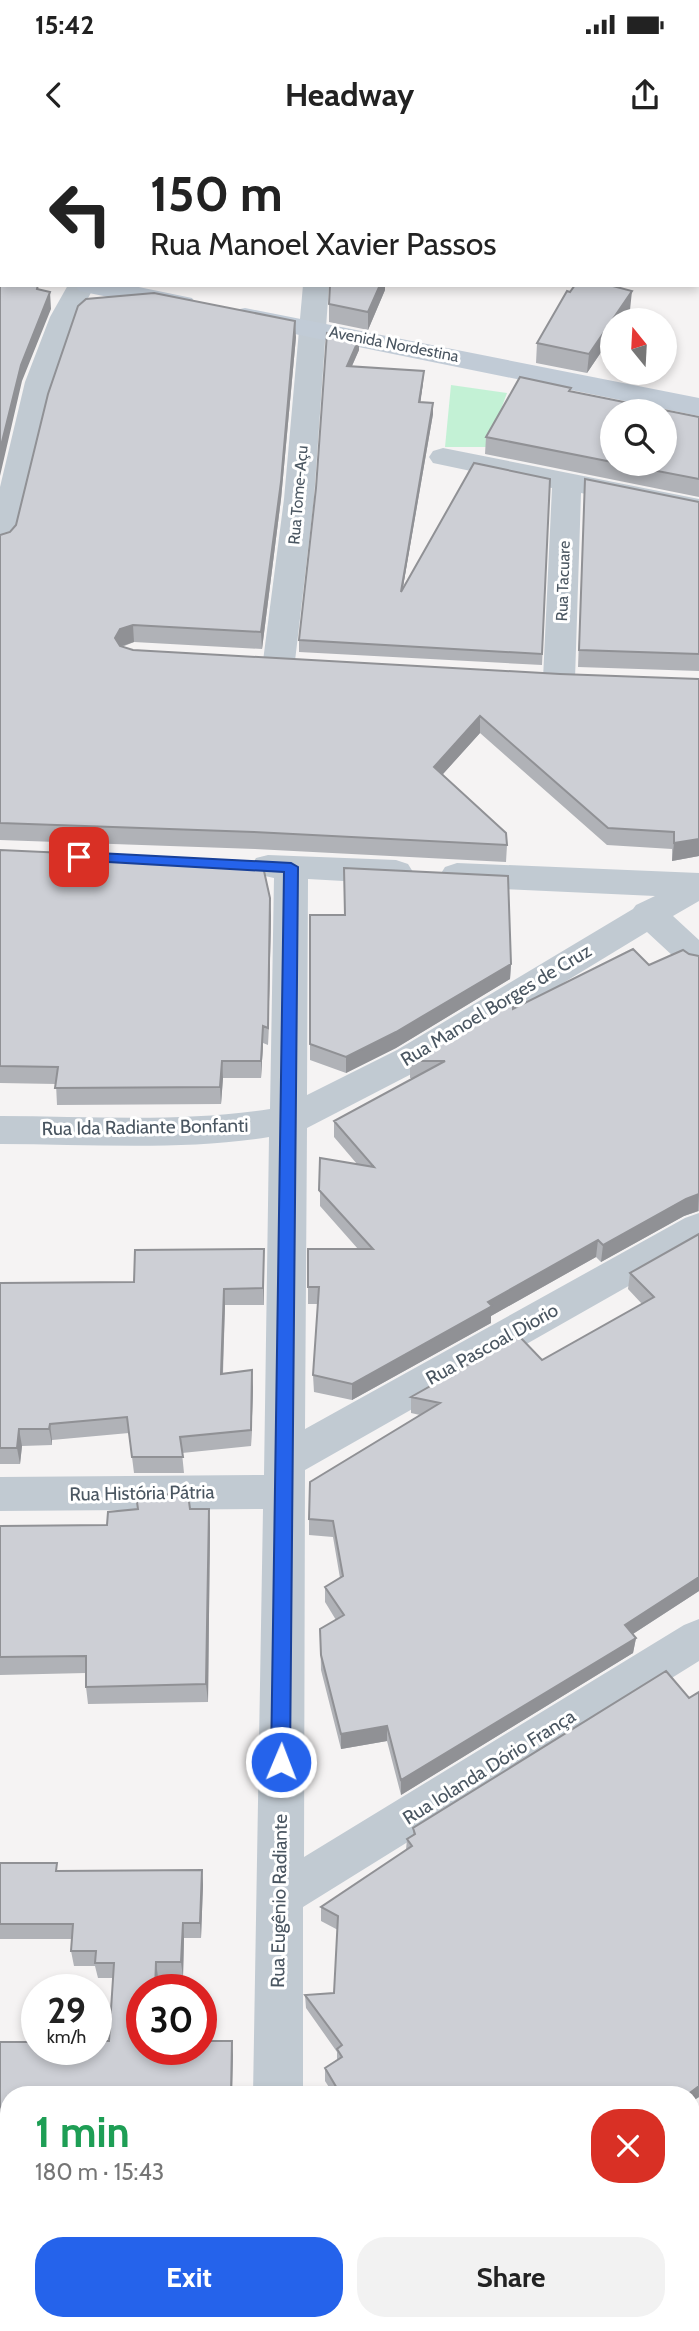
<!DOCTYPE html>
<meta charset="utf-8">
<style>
body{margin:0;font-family:Cabin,sans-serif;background:#f2f2f2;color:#222;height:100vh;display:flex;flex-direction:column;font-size:26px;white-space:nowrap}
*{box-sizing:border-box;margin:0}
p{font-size:23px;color:#767676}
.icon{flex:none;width:38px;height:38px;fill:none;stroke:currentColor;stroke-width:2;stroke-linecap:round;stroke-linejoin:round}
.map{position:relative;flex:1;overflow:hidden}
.sheet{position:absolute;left:0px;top:1946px;width:700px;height:245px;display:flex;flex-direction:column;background:#fff;border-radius:28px 28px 0 0;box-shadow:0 4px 10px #0003}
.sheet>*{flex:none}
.top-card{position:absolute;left:0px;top:0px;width:700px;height:147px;box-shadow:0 4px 10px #0003;background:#fff;color:#222;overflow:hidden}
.needle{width:46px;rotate:342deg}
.tools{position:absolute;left:600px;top:168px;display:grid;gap:14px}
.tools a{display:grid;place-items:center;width:77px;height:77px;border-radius:50%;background:#fff;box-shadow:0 4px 10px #0003;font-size:35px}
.speed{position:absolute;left:21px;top:1834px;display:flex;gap:14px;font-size:35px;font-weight:700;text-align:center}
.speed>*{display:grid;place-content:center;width:91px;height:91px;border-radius:50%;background:#fff;box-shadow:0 4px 10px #0003;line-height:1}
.speed small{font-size:18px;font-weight:400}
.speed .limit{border:10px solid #d22;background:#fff;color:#111}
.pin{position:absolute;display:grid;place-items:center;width:60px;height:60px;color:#fff;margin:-30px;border-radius:14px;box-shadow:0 4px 10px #0006}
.me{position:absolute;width:77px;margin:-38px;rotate:1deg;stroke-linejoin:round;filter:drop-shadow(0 0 5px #0008)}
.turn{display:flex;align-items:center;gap:24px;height:147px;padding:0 35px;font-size:32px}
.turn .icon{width:91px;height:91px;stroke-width:2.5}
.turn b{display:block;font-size:49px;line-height:60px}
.round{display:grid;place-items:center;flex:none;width:74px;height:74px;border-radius:28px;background:#f2f2f2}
.headline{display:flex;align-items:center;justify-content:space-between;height:119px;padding:0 35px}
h1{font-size:42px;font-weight:700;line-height:52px;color:#1e9e55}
.primary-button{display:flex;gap:14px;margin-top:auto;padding:14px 35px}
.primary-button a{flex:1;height:80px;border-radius:28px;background:#2563eb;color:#fff;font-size:28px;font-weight:700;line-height:80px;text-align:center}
.primary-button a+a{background:#f2f2f2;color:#222}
.status{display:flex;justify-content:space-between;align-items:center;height:49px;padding:0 35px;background:#fff;direction:ltr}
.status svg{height:19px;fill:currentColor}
header{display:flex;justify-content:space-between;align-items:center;height:91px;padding:0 35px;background:#fff;font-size:32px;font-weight:700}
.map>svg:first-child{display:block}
</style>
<div class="status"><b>15:42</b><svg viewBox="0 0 49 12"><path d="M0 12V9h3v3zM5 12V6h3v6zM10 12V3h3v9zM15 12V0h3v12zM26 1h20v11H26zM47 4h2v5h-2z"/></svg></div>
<header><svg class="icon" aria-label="back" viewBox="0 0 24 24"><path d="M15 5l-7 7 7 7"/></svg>Headway<svg class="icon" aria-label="share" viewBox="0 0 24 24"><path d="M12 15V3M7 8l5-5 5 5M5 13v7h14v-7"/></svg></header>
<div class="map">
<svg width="699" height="2191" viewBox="0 0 699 2191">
<rect width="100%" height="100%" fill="#f5f3f3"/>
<path fill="#c3f1d5" d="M451,245L507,253L487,307H445Z"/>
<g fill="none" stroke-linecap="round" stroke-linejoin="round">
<path fill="#c1cad2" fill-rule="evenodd" d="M68,145H95C51,224 38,314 15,401L11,407L0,410V347L25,242L50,177Z
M303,145H329L314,359L295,521L290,528L279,531L268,528L263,521L284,359Z
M443,308L699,359V377L581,353L575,539L570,546L559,549L548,546L543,539L552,348L433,323L429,317L433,311Z
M268,715L396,720L408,724L413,732L408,740L396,744L308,739L307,955L397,910L633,769L636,765L655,756L457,747L445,743L440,735L445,727L457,723L699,733V761L673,776L699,800V832L687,829L647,792L423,928L307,988L305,1289L685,1078L699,1073V1106L305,1330L304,1717L684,1485L699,1479V1521L303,1767V1955H253L263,1369L0,1371V1337L264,1335L269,997C182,1011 89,1004 0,1004V976C89,976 182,983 270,969L274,738L256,734L251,726L256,718Z
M699,1978V2030L691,2033V1982Z
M0,2118H9V2170H0Z
M691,2136L699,2140V2191H681L674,2182H691Z
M249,2182H301V2191H249Z
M416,2182H476L472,2191H412Z"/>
<path fill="#c1cbd6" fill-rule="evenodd" d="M75,145H129L192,158L196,164L192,170L182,172L79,151Z
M245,168L699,258V276L235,182L231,176L235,170Z"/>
</g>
<path fill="#b0b2b7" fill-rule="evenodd" d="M0,0L2,2V81H0Z
M385,150L368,190L329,182V164Z
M570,152L630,170L612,180V196L587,233L536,223L537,203Z
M296,197L281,359L262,509L134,502L122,507L133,510L560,534L699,539V716L672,721V709L607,705L480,593L442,635L507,705L506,722L255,709L0,700V395L10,392Z
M359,199V210L352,226L423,243L420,262L433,263V274L403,447L550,339L542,525L299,512V500L316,348Z
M570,251L699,277V357L485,314L486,297ZM612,271L665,324H612Z
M585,339L699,362V531L578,527Z
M0,710L271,775L268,905L263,903L261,938H223L221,964L57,965L56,944L0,943Z
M310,775L511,824L510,839L396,908L346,933L310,920Z
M689,814L699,816V1071L684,1076L601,1122L596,1117L491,1176V1183L352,1260L314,1252L313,1235L318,1164H308V1147L358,1109L320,1066V1018L357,1024L334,997V981L414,938H410V921L513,869L649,825Z
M699,1094V1451L633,1494L636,1498L633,1513L401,1655L387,1601L341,1609L321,1530L320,1489L336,1480L325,1462V1447L340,1438L333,1397L309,1395V1379L420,1275L411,1273V1257L542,1220L642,1164L628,1149L630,1133Z
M264,1126V1165H225L223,1234L253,1247L251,1306L182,1313L184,1333H134L129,1293L52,1300V1305L22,1306L20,1324H0V1143L134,1142Z
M190,1369H209L210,1387L208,1562L88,1564L86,1547V1533L0,1535V1386L107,1385Z
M699,1552V1957L691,1962V1955H334L325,1941V1928L337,1920V1912L306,1868L305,1855L334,1853L338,1790L321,1781V1767L406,1710L407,1699L413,1696V1688L689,1558Z
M0,1723L58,1731L202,1730L203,1745L201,1798H184L183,1837H158V1850H142V1909L233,1915L9,1955V2104H0V1902L109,1901L113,1838H98L95,1826H74L71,1811L72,1799H0Z
M699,2021V2138L691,2127V2027Z
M388,2183L377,2191H314V2186Z"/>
<path fill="#909195" d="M380,145H385V150L368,190V172Z
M632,151L630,170L623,180H612V196L587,233L589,214Z
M50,152L51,169L22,241L0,336V310L21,225Z
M295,181L296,197L281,359L262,509L261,492Z
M359,199V210L347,237V226Z
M424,231L423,243L419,273V262Z
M433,263V274L400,464L401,452Z
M133,485L134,502L122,506L116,515L115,498L120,489Z
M480,576V593L434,644V627Z
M699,699V716L672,721L674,703Z
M270,758L271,775L268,905V888Z
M511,824L510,839L396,908L346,933V917Z
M263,886V903L261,938V921Z
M222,921L223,938L221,964L220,947Z
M699,1054L698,1071L684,1076L601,1122L603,1105L686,1059Z
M598,1100L596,1117L491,1176V1183L352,1260V1244L488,1162Z
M264,1109V1165L263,1148Z
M224,1149L225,1165L222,1250L221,1234Z
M252,1230L253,1247L251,1306V1290Z
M50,1284L52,1300V1305L49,1289Z
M19,1289L22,1306L20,1324L17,1308Z
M209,1369L210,1387L208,1562L206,1544Z
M699,1437V1451L622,1501L625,1485Z
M636,1498L633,1513L401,1655V1640Z
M387,1586V1601L341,1609V1594Z
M202,1730L203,1745L201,1798L200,1783Z
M183,1783L184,1798L183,1837L181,1822Z
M156,1822L158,1837V1850H155Z
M232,1901L233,1915L232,1955H231Z
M699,1946V1957L691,1962V1955H687Z
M374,2182H388V2183L377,2191H361Z"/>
<path fill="#cdcfd5" stroke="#909195" stroke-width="2" d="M0,0H447V2H2V65L0,64Z
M0,120H2V145H38L37,149L50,152L21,225L0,310Z
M330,145H380L368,172L329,164Z
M575,145H609L632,151L589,214L537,203L567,151L570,152Z
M154,153L295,181L281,342L261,492L133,485L120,489L115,498L120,506L133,510L560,534L699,539V699L674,703V692L608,688L480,576L434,627L506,693L507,705L254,692L0,683V395L10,392L16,385L48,254L78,166L86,159Z
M327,193L359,199L347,226L424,231L419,262L433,263L401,452L474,323L550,339L542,514L299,500L316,348Z
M520,237L571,248L569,251L699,277V339L621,324H665V271H612V322L486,297Z
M585,339L699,362V514L579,510Z
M0,710L262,722L270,758L268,888L263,886L261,921H222L220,947L55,948L58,927L0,926Z
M344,728L508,736L511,824L396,892L346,917L310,904V775H345Z
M633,809L649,825L683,810L689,814L699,816V1054L686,1059L603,1105L598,1100L488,1162L492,1166L352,1244L313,1235L319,1147H308V1109H373L319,1050L320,1018L374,1027L334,981L445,921H410L513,860V869Z
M699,1094V1437L625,1485L636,1498L401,1640L387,1586L341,1594L321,1515L320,1489L344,1475L325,1447L343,1436L333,1381L309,1379L310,1342L440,1263L411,1257L519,1196L542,1220L654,1157L630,1133Z
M264,1109L263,1148L224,1149L221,1234L252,1230L251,1290L180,1297L183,1317H132L127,1277L50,1284L49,1289H19L17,1308H0V1143L134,1142L135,1110Z
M188,1354L190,1369H209L206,1544L86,1547V1516L0,1517V1386L107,1385L108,1372L138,1369L136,1355Z
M666,1531L689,1558L699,1552V1946L687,1955H341L325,1928L342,1917L337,1909L342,1905L305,1855L334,1853L338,1776L321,1767L412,1706L407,1699L415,1694L413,1688Z
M0,1723H57L56,1731L202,1730L200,1783H183L181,1822H156L155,1850H142V1909H201V1901H232L231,1955H9V2091H0V1902H37V1909H96V1901H109L114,1823H95L96,1811H71L73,1784H0Z
M699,2021V2121L691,2111V2027L693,2023Z
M0,2179H9V2182H211L218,2191H0Z
M314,2182H374L361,2191H324L314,2186Z
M572,2182H623L629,2191H560Z"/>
<path fill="#2563eb" stroke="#184099" stroke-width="2" d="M79,712L291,723L298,727L290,1622L287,1628L281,1630L274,1628L271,1622L284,732L74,720V714Z"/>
<g text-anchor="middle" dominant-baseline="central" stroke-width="6" stroke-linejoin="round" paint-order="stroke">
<g font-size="16" fill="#4a5661" stroke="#fff">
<text transform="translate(394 204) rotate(11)">Avenida Nordestina</text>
<text transform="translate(298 355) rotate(-85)">Rua Tome-Açu</text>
<text transform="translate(563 441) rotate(-88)">Rua Tacuare</text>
</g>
<g font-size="19" fill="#4a5661" stroke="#fff">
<text transform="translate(496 865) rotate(-31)">Rua Manoel Borges de Cruz</text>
<text transform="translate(145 987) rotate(-1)">Rua Ida Radiante Bonfanti</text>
<text transform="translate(492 1204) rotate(-29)">Rua Pascoal Diorio</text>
<text transform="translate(142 1353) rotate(-1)">Rua História Pátria</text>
<text transform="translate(489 1627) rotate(-32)">Rua Iolanda Dório França</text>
<text transform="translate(279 1761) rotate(-89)">Rua Eugênio Radiante</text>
</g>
</g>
</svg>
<div class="tools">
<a><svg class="needle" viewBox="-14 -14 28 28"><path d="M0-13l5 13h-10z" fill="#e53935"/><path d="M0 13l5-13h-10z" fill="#767676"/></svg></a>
<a><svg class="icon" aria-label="search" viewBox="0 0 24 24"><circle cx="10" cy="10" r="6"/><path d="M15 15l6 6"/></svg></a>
</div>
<div class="speed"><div>29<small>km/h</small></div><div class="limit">30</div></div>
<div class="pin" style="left:79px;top:717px;background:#d93025"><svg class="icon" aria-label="arrive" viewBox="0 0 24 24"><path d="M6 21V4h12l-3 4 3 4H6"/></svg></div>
<svg class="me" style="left:281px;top:1622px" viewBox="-20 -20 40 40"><circle r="17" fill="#2563eb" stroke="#fff" stroke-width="3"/><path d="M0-11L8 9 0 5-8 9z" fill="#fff"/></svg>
<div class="top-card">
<div class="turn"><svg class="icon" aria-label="left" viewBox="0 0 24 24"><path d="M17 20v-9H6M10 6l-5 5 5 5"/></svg><div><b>150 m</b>Rua Manoel Xavier Passos</div></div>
</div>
<section class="sheet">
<div class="headline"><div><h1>1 min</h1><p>180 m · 15:43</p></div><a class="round" style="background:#d93025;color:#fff"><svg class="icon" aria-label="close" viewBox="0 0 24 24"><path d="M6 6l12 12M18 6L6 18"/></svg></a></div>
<div class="primary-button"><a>Exit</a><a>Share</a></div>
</section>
</div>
